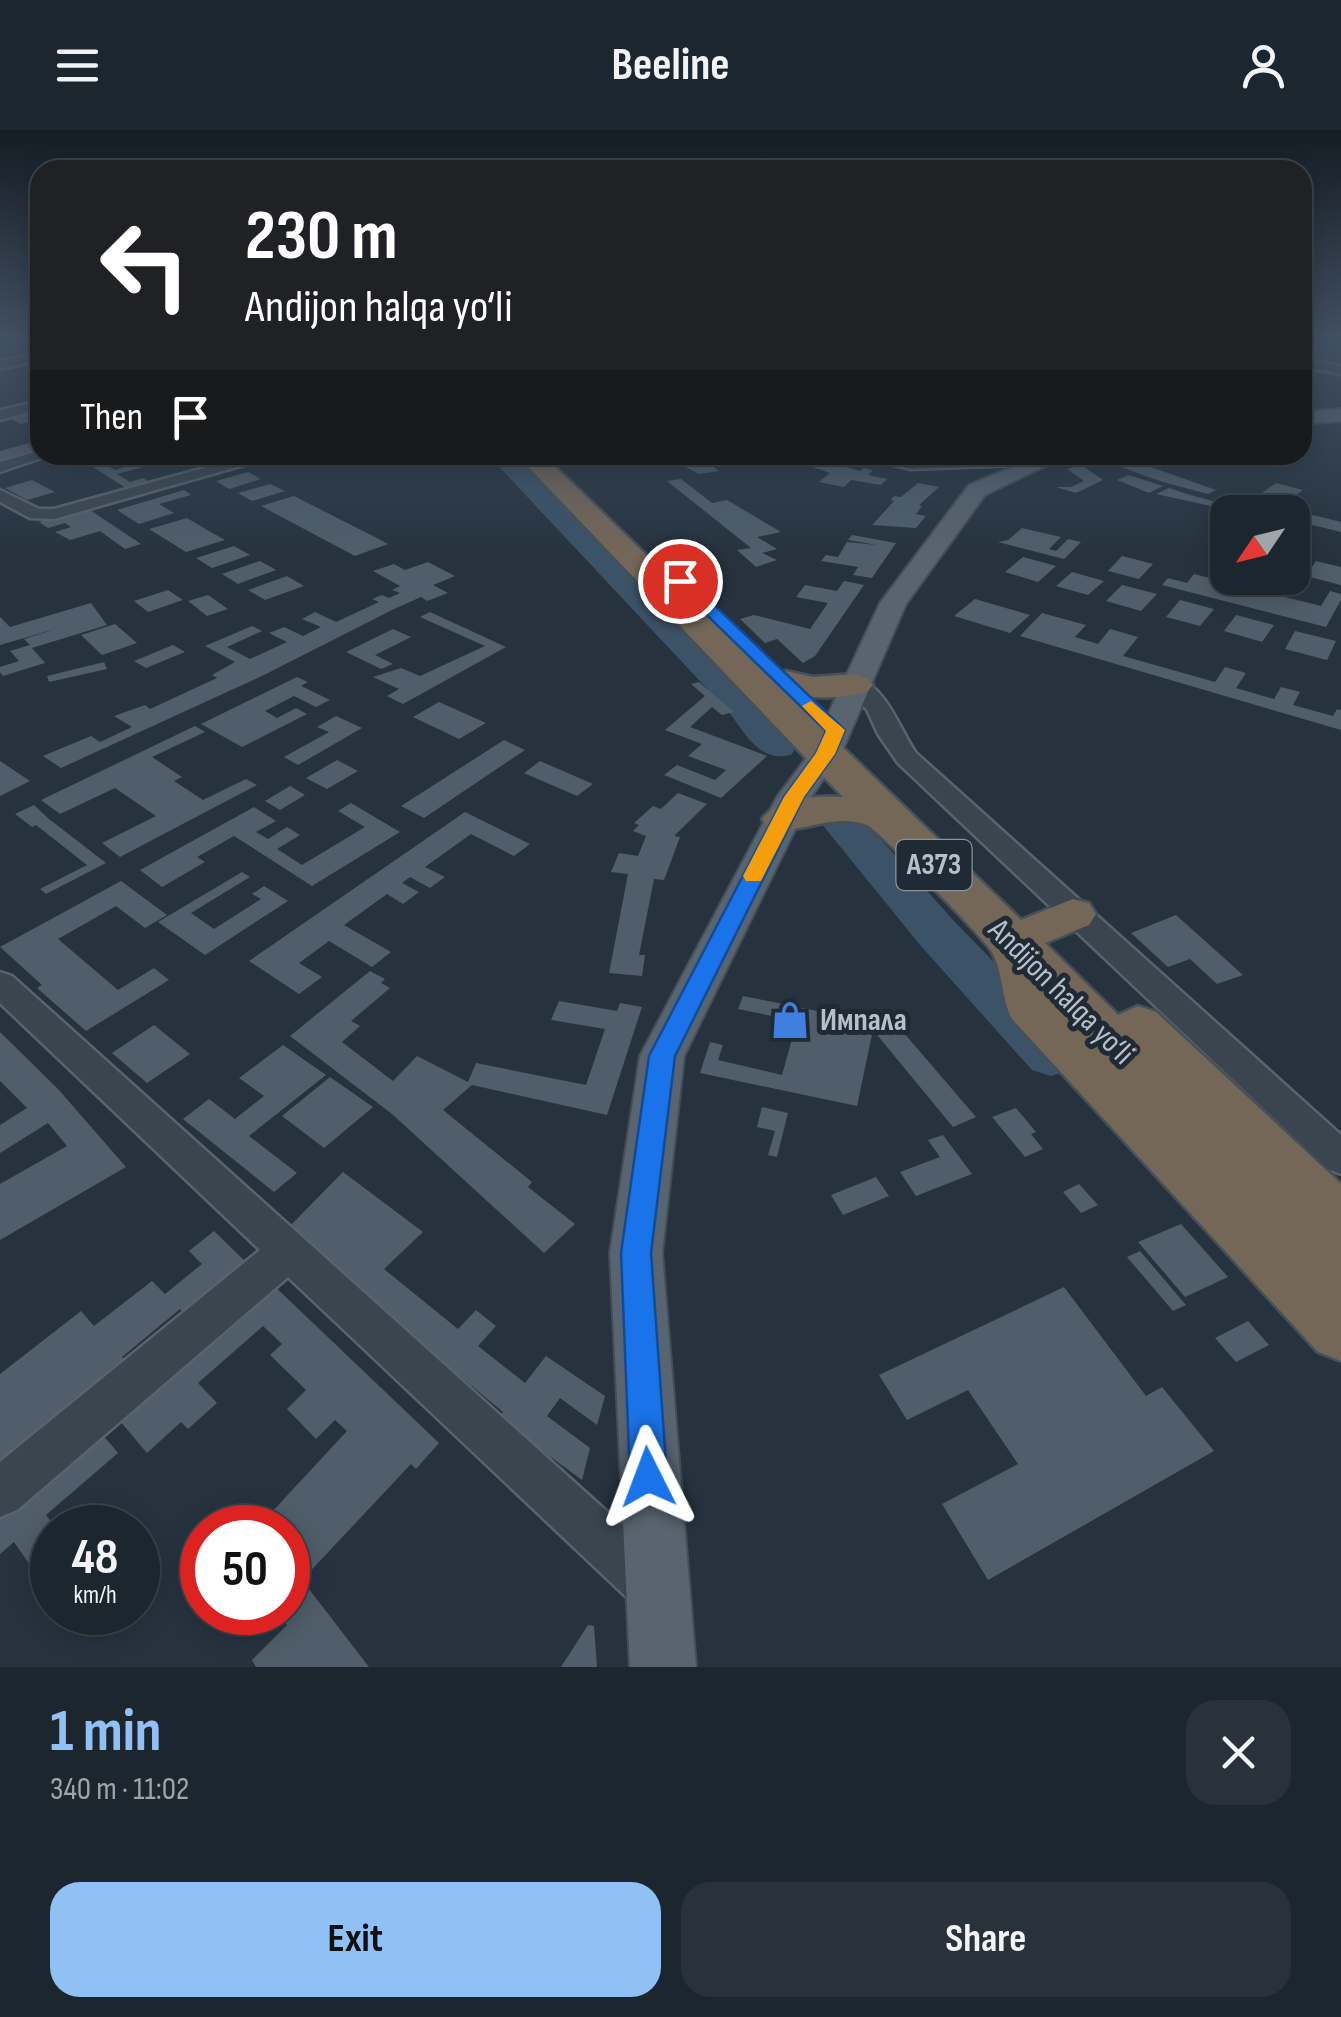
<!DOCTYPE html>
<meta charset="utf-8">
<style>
body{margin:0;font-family:"Sofia Sans Condensed",sans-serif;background:#29323b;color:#f1f3f6;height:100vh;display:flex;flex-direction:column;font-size:38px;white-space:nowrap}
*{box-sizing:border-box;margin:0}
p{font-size:32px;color:#a0a5aa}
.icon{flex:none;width:55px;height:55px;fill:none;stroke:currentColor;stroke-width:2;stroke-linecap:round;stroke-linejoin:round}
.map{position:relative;height:1537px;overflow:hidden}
.sheet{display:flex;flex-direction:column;background:#1c262f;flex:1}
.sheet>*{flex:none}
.hud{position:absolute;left:30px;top:30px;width:1282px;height:305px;border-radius:30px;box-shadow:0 5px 25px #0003,0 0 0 2px #3a434b;background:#202124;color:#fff;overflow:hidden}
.needle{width:65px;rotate:235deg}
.tools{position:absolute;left:1210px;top:365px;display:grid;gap:20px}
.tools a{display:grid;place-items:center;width:100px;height:100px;border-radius:20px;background:#1c262f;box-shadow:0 5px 25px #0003,0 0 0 2px #3a434b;font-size:50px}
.speed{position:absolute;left:30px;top:1375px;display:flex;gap:20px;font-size:50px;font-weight:700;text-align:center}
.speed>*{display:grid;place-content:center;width:130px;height:130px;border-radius:50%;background:#1c262f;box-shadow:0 5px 25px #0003,0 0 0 2px #3a434b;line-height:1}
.speed small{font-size:25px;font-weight:400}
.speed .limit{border:15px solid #d22;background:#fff;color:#111}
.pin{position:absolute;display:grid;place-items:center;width:85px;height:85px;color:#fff;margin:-42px;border:5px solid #fff;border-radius:50%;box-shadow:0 2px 10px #0007}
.me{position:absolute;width:110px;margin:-55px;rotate:357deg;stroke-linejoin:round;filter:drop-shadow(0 0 8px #0008)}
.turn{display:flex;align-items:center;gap:35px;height:210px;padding:0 50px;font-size:45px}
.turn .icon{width:130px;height:130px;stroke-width:2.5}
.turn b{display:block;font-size:70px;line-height:85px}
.then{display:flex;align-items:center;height:95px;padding:0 50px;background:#0003;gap:20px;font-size:38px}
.round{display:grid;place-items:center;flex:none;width:105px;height:105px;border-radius:30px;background:#29323b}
.summary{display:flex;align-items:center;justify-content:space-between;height:170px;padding:0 50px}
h1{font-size:60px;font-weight:700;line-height:75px;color:#91c0f5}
.cta{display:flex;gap:20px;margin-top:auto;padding:20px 50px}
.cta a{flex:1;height:115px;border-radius:30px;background:#91c0f5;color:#111;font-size:40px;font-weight:700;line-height:115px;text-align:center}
.cta a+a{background:#29323b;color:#f1f3f6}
header{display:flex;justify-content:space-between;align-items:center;height:130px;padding:0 50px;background:#1c262f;font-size:45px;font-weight:700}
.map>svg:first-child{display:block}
</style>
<header><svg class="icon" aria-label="menu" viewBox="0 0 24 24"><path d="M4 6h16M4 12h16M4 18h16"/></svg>Beeline<svg class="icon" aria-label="person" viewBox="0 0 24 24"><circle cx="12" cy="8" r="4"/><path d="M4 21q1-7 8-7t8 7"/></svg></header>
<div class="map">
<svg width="1341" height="1537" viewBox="0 0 1341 1537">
<rect width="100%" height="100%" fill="#26333f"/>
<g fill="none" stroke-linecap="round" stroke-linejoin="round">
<path fill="#3c5267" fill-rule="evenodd" d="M488,325H516L754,565L797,616L791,625C759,633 746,604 728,581Z
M843,680L858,684L954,791L1070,910L1079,925L1070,940L1051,946L1032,940L920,815L821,693L828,684Z"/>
</g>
<path fill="#4f5e6a" d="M40,278V289L21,294L6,287Z
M40,310V322L0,333V321Z
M777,325H803L860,341L864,338L873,340L868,345L887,349L881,355L851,350L844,357L819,352L830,343Z
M1087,325L1120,326L1216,360L1208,364L1163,352Z
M704,329L719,341L699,344L678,333Z
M146,331L152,335L117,344L130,352L143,348L153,354L129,360L90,335L101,332L115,340Z
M1081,335L1103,350L1076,363L1056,357H1071L1084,351L1067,339Z
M248,342L261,349L229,359L216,351Z
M1128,345L1141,349L1163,356L1149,363L1117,350Z
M681,349L712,373L727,370L781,402L757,407L777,419L762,423L777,430L756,437L737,420L751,418L667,351Z
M32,350L55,362L27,370L5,358Z
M918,353L939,357L919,375L922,376L916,384L926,386L916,398L872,395L894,371L891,370L894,366L901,367Z
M1276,353L1303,360L1286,372L1259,365Z
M270,354L285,361L252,371L238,363Z
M1169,358L1187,364L1216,372L1211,376L1156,364Z
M184,360L191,365L159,374L174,383L139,394L117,380Z
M294,366L371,405L388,414L355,426L261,376Z
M1273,375L1341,392V402L1292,390V382H1265Z
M87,378L141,414L125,419L100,401L70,410L55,402L71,397L65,393L48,398L39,392Z
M187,388L209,401L225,410L186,422L149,399Z
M1022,398L1061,407L1049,419L1056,421L1068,409L1081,412L1064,429L998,412L1008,410Z
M852,405L896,413L872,448L853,445L858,437L821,431L826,425L838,427L847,412L877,415L848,410Z
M234,416L250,425L212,438L196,428Z
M1122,426L1153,434L1139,449L1108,441Z
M1023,427L1056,436L1038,452L1005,442Z
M260,431L276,440L238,454L222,444Z
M1316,431L1341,437V455L1306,446Z
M428,432L455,446L433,455L448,463L427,471L421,467L394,479L262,546L61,638L43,626L91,606L100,612L132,597L114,586L145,575L150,579L217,548L212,545L235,532L205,516L252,496L262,501L227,517L250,529L287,512L269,503L284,497L303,506L321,497L302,489L315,482L336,492L379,472L372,469L382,465L389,468L400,463L392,460L400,456L373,441L394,434L405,440Z
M1072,442L1104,451L1088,465L1056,456Z
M1194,444L1321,476L1330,461L1341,464V470L1326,497L1162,455L1168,448L1187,453Z
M287,446L304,456L265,470L248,460Z
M844,451L864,455L815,526L803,533L777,509L765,513L740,489L754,485L810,499L828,473L796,467L805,455L837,461Z
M1122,455L1157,464L1141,481L1106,471Z
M168,460L183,470L148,482L134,471Z
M208,465L228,479L207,486L188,471Z
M975,469L1006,478L1030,485L1010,503L954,486Z
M1180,470L1214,479L1200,496L1166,487Z
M91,473L107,495L32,518L45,533L3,546L0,542V537L19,531L10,521L30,515L24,509L59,498L0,515V487L10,497Z
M430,482L506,517L403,574L387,566L399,559L373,547L401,538L420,546L485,516L420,487Z
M1042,483L1086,495L1075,507L1098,514L1110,499L1138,507L1123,526L1215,552L1225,537L1246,543L1236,558L1274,569L1281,557L1300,562L1293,575L1333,586L1337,579L1341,580V600L1020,506Z
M1236,485L1274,495L1262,512L1224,501Z
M115,494L137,513L102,525L81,505Z
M393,499L411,507L375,525L393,534L381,539L346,522Z
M1295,501L1336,511L1327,530L1285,519Z
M173,515L185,522L146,538L134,531Z
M104,532L107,539L49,552L47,546Z
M297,547L308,552L301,556L330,570L316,577L294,566L265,581L277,588L296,578L307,584L242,617L201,594Z
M699,552L734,582L722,585L712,577L690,597L767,626L721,668L664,645L677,635L715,650L726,640L688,626L702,614L665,600L705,566L691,554Z
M439,572L486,593L459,609L413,587Z
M336,586L362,598L298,635L284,627L329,602L317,597Z
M195,596L205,602L152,627L182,647L174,651L203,670L246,649L257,655L120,727L102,713L156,686L115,658L60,684L41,670Z
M504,610L525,620L424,688L401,676Z
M337,630L358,641L327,659L306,648Z
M0,631L30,651L0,666Z
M540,631L593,654L577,666L524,643Z
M290,656L305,665L280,680L265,671Z
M678,663L707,674L674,706L680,707L664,750L654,749L639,825H645L642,846L609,843L628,744L611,742L619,723L638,726L646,706L633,701L639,695L634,693L653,676L661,679Z
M351,673L400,702L312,756L234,706L197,727L205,732L162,757L140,740L254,677L276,691L256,702L268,709L287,697L300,705L277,719L302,735L365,697L338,681Z
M34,675L49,689L106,733L46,764L40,759L87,735L36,695L32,697L15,684Z
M465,682L530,714L514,726L471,704L425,737L445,747L430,758L410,747L402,753L419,762L403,774L387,764L344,795L391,822L372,837L329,811L299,833L322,847L299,864L249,831Z
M242,742L250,747L191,783L214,799L261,769L252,764L264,756L288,771L205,825L158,792Z
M121,751L167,785L145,798L116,776L58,809L118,860L154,838L169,850L86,901L37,858L42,855L0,817Z
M1176,785L1243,845L1217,854L1190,829L1168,837L1131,803Z
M370,841L385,849L381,853L390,858L351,891L360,896L342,912L393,951L417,926L468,952L476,933L586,955L605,899L551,890L559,871L617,881L620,873L642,877L607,985L472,955L443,980L532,1052L528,1057L575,1094L544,1123L392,984L290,906Z
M743,866L862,890L886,882L976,987L953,997L873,900L857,976L700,943L710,912L723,915L718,930L782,945L797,891L738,879Z
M154,895L190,924L147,953L112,923Z
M0,902L58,959L126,1037L0,1110V1054L67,1016L48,993L0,1023V995L27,978L0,951Z
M283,915L326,945L249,1006L297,1043L274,1062L183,989L209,969L235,989L264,966L239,948Z
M330,947L373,977L324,1018L282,986Z
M762,977L788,983L777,1027L768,1025L775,1001L757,997Z
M1016,978L1036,1002L1031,1004L1043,1019L1025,1027L992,987Z
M943,1005L972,1044L916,1066L900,1042L940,1027L928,1010Z
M343,1042L423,1102L384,1139L458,1199L476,1180L496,1196L478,1216L525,1253L546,1226L605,1266L597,1295L560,1268L547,1286L590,1318L582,1350L498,1288L503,1282L285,1101Z
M876,1047L889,1066L843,1085L831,1065Z
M1079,1054L1098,1075L1081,1083L1063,1062Z
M1181,1094L1228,1147L1185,1167L1138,1112Z
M214,1101L246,1132L184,1184L180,1179L122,1227L126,1231L0,1335V1244L81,1181L94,1196L152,1151L165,1164L202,1134L189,1121Z
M1140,1121L1186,1175L1173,1181L1127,1127Z
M269,1151L439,1313L416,1339L411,1334L302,1450L369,1537H256L252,1530L287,1495L277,1482H288V1398H257L347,1301L335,1290L316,1309L287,1279L306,1260L270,1225L282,1214L263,1196L198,1253L217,1273L188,1299L181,1292L147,1323L114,1284Z
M1064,1157L1146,1266L1162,1257L1214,1321L988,1450L942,1374L1018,1334L968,1260L907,1290L879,1245Z
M1248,1191L1269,1215L1236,1232L1215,1208Z
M98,1299L118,1323L46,1385L56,1398H52V1420L32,1438L14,1412L0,1424V1381Z
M588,1495L594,1496L597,1537H561Z"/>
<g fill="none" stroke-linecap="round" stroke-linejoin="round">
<g stroke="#58636d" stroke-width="5">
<path id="minor" d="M40,222V230L0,239V231Z
M1302,229L1341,236V244L1302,237Z
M40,271V279L0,290V280Z
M40,321V325H50L0,342V332Z
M252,325H279L54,389L30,388L0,372V360L39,379H54Z
M850,325L911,329L1049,325L1053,329L1045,334L911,339Z
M855,548C887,556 899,599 916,623L1341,1005V1044L1328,1039L898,633L878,604L867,580L843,555Z
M0,842L12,846L673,1441L681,1459L673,1477L655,1485L637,1477L288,1147L17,1380L0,1387V1332L260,1120L0,873Z"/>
</g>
<g stroke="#444e59" stroke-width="4">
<path id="major" d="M1341,279V291L1302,294V282Z
M1041,325H1068L985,365L906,474L841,624L811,667L684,926L662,1123L696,1537H630L610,1123L640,926L777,667L810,623L880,473L969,355Z"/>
</g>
<g stroke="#45505a" stroke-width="5">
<path id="highway" d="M517,325H543L772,547L786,541L813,547L855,544L867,548L873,555L867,562C840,569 814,569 787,563L1021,790L1073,769L1089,773L1096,784L1089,795L1045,813L1118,885L1138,876L1156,882L1341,1054V1231L1318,1222L1012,889C1001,868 1003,842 992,822C985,809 877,699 867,695C831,682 801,706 768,698L762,689C777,668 819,665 843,667Z"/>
</g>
<use href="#minor" fill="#3a454f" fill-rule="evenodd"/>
<use href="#major" fill="#58646f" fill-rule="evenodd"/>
<use href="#highway" fill="#756758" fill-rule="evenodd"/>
</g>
<linearGradient id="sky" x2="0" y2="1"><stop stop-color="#151c23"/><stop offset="0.49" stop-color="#415063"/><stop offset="1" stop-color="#415063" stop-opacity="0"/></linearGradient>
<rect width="1341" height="424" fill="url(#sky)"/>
<path fill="#1a73e8" stroke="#114b97" stroke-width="2.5" d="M675,448H686L845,600L835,624L804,667L675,926L651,1123L667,1347L661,1360L648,1365L636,1360L630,1347L621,1123L649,926L784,667L816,623L826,601L675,454Z"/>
<path fill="#f59e0b" d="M811,571L845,600L835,624L804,667L761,751H746L743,746L784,667L816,623L826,601L802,576Z"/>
<defs>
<g id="shop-bare" transform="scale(3)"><path d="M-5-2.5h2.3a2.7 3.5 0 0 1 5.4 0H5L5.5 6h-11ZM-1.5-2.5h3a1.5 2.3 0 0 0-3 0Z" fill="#3f7fe0" stroke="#1f2a35" stroke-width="2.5" paint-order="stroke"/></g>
</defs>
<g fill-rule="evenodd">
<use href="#shop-bare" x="790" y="890"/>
</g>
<g text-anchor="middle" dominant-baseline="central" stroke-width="10" stroke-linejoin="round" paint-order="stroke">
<rect fill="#1f2a35" stroke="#89939d" stroke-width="2.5" x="896.5" y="710" width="75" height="50" rx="8"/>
<g font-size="30" font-weight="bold" fill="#b7c0ca">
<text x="934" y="735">A373</text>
</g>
<g font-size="32" fill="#b7c0ca" stroke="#1f2a35">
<text transform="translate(1061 862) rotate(45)">Andijon halqa yo‘li</text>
</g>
<g font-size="32" font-weight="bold" fill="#b7c0ca" stroke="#1f2a35" text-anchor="start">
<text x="820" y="890">Импала</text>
</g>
</g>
</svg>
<div class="tools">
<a><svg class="needle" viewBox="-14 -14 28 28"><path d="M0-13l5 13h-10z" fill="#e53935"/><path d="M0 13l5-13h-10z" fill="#a0a5aa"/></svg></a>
</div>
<div class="speed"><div>48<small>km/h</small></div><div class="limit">50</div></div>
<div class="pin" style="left:680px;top:451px;background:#d93025"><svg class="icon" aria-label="arrive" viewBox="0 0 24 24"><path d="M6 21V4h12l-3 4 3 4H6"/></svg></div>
<svg class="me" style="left:648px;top:1347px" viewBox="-20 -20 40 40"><path d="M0-17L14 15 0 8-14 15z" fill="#1a73e8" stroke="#fff" stroke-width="4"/></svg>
<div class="hud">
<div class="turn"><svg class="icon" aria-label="left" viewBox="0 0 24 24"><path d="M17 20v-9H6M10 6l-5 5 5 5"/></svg><div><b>230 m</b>Andijon halqa yo‘li</div></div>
<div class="then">Then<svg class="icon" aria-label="arrive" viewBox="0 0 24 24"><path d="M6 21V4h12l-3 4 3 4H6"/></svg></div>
</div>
</div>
<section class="sheet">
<div class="summary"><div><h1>1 min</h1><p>340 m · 11:02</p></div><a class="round"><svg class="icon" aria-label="close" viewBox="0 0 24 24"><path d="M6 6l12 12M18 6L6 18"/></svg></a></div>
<div class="cta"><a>Exit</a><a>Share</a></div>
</section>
